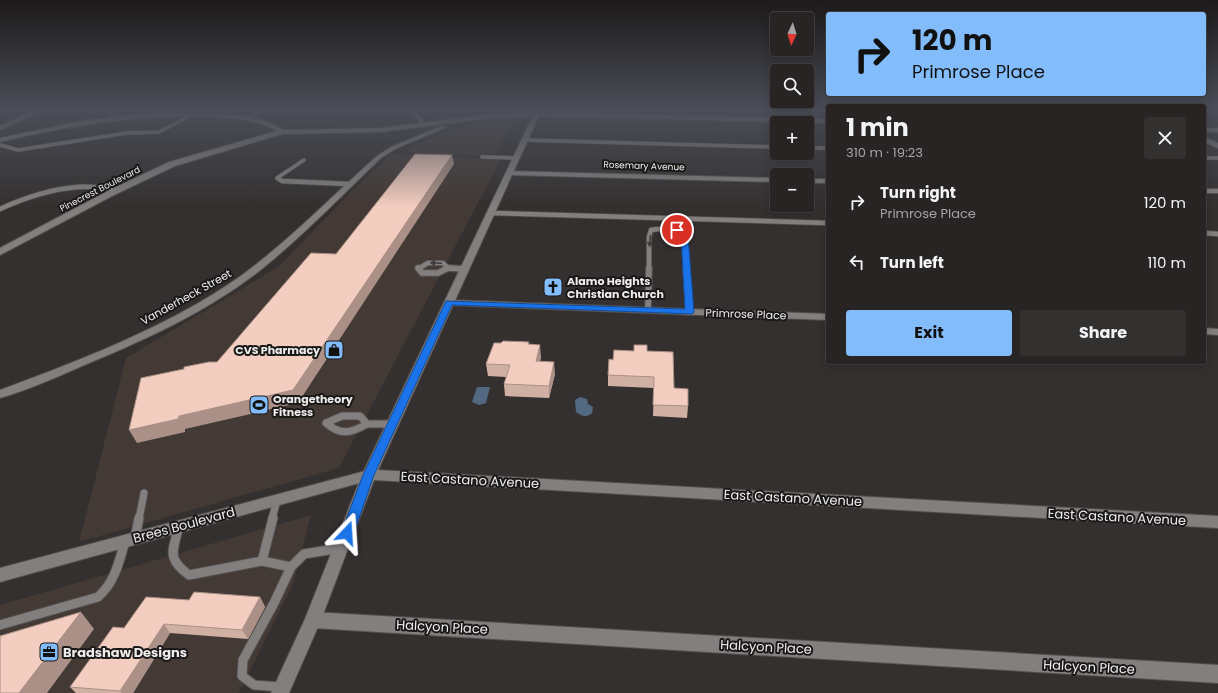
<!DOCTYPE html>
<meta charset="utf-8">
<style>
body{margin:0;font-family:Poppins,sans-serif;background:#333030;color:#f1f3f6;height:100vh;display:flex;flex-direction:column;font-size:15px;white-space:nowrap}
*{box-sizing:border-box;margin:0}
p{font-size:13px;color:#a4a4a6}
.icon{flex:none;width:22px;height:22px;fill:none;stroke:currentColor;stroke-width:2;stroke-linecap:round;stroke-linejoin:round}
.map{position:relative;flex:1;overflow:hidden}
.drawer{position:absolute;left:826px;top:104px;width:380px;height:260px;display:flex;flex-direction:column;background:#272423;border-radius:4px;box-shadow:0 2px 10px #0003,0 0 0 1px #434141}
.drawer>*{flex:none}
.banner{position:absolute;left:826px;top:12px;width:380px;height:84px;border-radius:4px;box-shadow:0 2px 10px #0003,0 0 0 1px #434141;background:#83bcfb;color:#111;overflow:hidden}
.needle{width:26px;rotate:184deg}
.buttons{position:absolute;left:770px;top:12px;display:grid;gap:8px}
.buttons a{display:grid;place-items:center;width:44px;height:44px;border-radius:4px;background:#272423;box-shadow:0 2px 10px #0003,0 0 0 1px #434141;font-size:20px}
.pin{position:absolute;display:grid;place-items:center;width:34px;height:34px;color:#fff;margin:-17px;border:2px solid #fff;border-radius:50%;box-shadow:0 1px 4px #0007}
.me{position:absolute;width:44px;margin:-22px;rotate:20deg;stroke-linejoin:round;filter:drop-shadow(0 0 3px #0008)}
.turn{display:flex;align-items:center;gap:14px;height:84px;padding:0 20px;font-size:18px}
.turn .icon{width:52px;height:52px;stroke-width:2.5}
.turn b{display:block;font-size:28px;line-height:34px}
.round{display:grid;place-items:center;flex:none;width:42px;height:42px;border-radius:4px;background:#333030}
.head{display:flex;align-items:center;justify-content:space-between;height:68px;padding:0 20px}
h1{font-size:24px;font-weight:700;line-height:30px}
.primary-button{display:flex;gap:8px;margin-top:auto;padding:8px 20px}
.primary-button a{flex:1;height:46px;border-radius:4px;background:#83bcfb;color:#111;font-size:16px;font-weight:700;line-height:46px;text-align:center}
.primary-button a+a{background:#333030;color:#f1f3f6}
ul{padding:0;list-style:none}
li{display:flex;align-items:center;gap:12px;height:60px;padding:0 20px}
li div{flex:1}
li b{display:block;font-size:15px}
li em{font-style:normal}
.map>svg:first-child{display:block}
</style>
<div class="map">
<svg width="1218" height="693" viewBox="0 0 1218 693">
<rect width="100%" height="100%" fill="#34302f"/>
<path fill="#433935" d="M514,119L494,156L406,153L411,147L448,131L488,120Z
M391,154L501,159L339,468L79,542L126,358L278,267L353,190Z
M311,515L293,584L239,693H0V605Z"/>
<path fill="#536982" d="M477,387H490L486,403L479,405L472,402Z
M580,397L587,399L588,404L593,407L592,413C587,418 581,416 576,412L575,400Z"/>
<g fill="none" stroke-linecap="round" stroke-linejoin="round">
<g stroke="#534f4e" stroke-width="4.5">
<path id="service-far4" d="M412,109L424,125
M248,118L261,109
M110,120L115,109
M525,140L777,147
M0,145L18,150L127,133L159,132L194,114
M807,148H828
M482,157L517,158
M1204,158H1218
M281,180L277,178L304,160"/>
</g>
<g stroke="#534f4e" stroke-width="6">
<path id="service-far3" d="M279,179L282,181L349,184
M0,209C24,198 51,189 78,187C92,186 105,189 119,189
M491,213L828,223
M1204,233L1218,234
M448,268L460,269
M418,269L428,263H443L448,268L447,269
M649,269V237L651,230C663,228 674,228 684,235L686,269"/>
</g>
<g stroke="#534f4e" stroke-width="8">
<path id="service-far2" d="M418,268L422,273H438L448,268
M448,268L465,269
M686,268L689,312
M648,310L649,268"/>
</g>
<g stroke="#534f4e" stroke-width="9">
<path id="service-far1" d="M342,416H360L367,424C351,433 341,436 326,423Z
M367,424H392
M139,519L144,493
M272,519L277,500"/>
</g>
<g stroke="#534f4e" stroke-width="11">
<path id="service" d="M179,526C173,551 166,558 189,575L262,561L291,567
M135,538L139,518
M262,561L273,518
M0,625L98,597C115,582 119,562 125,541
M281,687L254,685L242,676L243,660L274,603L291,567L304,554L341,548"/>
</g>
<g stroke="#534f4e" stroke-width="2">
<path id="minor" d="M37,109H46L0,130V126Z
M537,112L828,119V123L537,116L483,119L381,132L282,134L175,166L114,195L0,255V248L108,191L169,162L277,131C257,119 235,119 212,117C140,114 70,125 0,142V138L82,121L138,114L166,113H193L246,116L268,122L283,130L381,128L483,115Z
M442,126L447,127L395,149L381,158C342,195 305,234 263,268C209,311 145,340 82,366C55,378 28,390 0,398V390C79,361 169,326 238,278C288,242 331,197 377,156L391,147Z
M1204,128H1218V132H1204Z
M1204,137L1218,143V148L1204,142Z
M507,171L777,178V182L510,175L506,173Z
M807,179H828V183H807Z
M1204,189H1218V193H1204Z
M449,300L828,314V320L445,305L444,303Z
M1204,328L1218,329V335L1204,334Z
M369,470L374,471L376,475L374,479L0,582V568Z
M313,612L1218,665V683L313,628L307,626L305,620L307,614Z"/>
</g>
<g stroke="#534f4e" stroke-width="2">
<path id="tertiary" d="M536,109H542L378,470L1218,516V528L374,480L321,620L289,693H271L305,619L362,475Z"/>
</g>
<use href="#service-far4" stroke="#837f7e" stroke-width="3.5"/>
<use href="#service-far3" stroke="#837f7e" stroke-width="4.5"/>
<use href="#service-far2" stroke="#837f7e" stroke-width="5.5"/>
<use href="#service-far1" stroke="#837f7e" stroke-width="7"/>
<use href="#service" stroke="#837f7e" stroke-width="9"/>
<use href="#minor" fill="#837f7e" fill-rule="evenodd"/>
<use href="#tertiary" fill="#837f7e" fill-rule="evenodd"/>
</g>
<path fill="#d1b0a4" d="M529,344L541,357L540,361L555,374L549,398L505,396L504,384L506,377L488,376L486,364Z
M647,351L674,388L688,406L687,418L653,416L654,388L608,386V375L613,360Z
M260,597L265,607L248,639L170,633L133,693H76L70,687L124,628Z"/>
<path fill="#aa9086" d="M452,155L454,164L298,403L185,429V432L137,443L129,430L179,416Z
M540,345L541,357L537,373L536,361Z
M554,362L555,374L549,398V386Z
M260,597L265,607L248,639L242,630Z
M81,612L94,629L47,693H19Z
M164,624L170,633L133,693H122L120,691Z"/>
<path fill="#f3cdbf" stroke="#aa9086" d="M415,154L452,155L293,390L179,416L178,419L129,430L141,378L184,369V367L209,362H217L311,253L336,254Z
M503,341L529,342L528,344L540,345L536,361L554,362L549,386L504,384L510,365L486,364L494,343H501Z
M634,345H647V351L673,352L674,388L688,389V406L653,405L654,377L608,375L609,359L613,360L614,350L634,351Z
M194,592L260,597L242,630L164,624L120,691L70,687L113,627L124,628L146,597L189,600Z
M81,612L19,693H0V636Z"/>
<defs><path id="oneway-solid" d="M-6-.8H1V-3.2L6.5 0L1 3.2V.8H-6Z"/></defs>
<g fill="#3f3d3c">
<use href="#oneway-solid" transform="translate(650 241) rotate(95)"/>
<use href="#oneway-solid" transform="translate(436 263) rotate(-178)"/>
</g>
<linearGradient id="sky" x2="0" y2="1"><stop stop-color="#1d1a1a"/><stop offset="0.53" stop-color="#4a4e58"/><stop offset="1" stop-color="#4a4e58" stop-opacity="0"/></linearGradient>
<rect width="1218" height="207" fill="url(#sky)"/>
<path fill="#1a73e8" stroke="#114b97" d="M675,228H680L688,235L694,312L692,314L452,305L374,475L354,533L352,537L347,538L343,537L341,533L363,475L446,301L685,309L681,236L675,231Z"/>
<defs>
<g id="church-square" transform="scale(1)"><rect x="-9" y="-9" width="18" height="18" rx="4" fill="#83bcfb" stroke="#1a1918"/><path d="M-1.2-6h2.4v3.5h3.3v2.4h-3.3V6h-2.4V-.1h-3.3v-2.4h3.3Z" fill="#111"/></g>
<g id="shop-square" transform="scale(1)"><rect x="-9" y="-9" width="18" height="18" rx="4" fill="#83bcfb" stroke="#1a1918"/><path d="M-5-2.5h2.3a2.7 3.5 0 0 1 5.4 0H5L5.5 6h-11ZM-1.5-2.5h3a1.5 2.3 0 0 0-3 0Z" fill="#111"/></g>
<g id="stadium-square" transform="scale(1)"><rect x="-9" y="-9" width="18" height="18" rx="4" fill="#83bcfb" stroke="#1a1918"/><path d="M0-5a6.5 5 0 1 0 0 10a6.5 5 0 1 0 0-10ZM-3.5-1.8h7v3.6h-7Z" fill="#111"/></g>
<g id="office-square" transform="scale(1)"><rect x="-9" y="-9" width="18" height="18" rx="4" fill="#83bcfb" stroke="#1a1918"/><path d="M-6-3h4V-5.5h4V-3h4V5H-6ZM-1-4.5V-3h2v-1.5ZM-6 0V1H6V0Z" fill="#111"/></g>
</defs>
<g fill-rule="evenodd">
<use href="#church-square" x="553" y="287"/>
<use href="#shop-square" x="334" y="350"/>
<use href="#stadium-square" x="259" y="405"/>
<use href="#office-square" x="49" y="652"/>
</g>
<g text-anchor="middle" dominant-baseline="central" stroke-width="4" stroke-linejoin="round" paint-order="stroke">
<g font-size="9" fill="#efecec" stroke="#1a1918">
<text transform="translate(644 166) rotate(2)">Rosemary Avenue</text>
<text transform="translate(100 189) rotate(-27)">Pinecrest Boulevard</text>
</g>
<g font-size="11" font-weight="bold" fill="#efecec" stroke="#1a1918" text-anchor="start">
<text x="567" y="281">Alamo Heights<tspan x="567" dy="13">Christian Church</tspan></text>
<text x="320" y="350" text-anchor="end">CVS Pharmacy</text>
<text x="273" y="399">Orangetheory<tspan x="273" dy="13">Fitness</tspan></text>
</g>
<g font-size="11" fill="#efecec" stroke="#1a1918">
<text transform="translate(186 297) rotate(-29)">Vanderheck Street</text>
<text transform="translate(746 314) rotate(2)">Primrose Place</text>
</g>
<g font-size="13" fill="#efecec" stroke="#1a1918">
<text transform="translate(470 480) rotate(3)">East Castano Avenue</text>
<text transform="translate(793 498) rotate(3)">East Castano Avenue</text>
<text transform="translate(1117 517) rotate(3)">East Castano Avenue</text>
<text transform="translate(184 525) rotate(-15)">Brees Boulevard</text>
<text transform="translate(442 627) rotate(3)">Halcyon Place</text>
<text transform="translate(766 647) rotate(3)">Halcyon Place</text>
<text transform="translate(1089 667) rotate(3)">Halcyon Place</text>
</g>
<g font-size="13" font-weight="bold" fill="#efecec" stroke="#1a1918" text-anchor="start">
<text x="63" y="652">Bradshaw Designs</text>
</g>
</g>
</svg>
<div class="buttons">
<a><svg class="needle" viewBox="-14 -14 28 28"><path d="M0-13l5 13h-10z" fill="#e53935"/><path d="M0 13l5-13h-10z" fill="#a4a4a6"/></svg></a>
<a><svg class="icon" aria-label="search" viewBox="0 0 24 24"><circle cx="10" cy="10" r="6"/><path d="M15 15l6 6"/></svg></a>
<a>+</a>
<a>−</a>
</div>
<div class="pin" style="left:677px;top:230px;background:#d93025"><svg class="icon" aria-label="arrive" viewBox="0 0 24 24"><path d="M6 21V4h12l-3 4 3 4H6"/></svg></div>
<svg class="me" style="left:347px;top:533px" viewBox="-20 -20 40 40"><path d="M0-17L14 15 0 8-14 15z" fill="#1a73e8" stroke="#fff" stroke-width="4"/></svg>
<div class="banner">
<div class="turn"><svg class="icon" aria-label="right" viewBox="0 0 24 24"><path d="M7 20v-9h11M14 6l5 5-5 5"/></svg><div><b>120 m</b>Primrose Place</div></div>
</div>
<section class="drawer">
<div class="head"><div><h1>1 min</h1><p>310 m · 19:23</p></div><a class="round"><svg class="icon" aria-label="close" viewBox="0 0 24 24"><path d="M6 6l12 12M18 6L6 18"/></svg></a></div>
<ul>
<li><svg class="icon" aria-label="right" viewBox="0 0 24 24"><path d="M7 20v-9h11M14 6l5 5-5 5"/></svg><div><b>Turn right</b><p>Primrose Place</p></div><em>120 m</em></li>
<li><svg class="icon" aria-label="left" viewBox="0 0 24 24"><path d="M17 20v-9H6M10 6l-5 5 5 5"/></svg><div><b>Turn left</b></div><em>110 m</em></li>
</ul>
<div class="primary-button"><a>Exit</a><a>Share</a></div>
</section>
</div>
